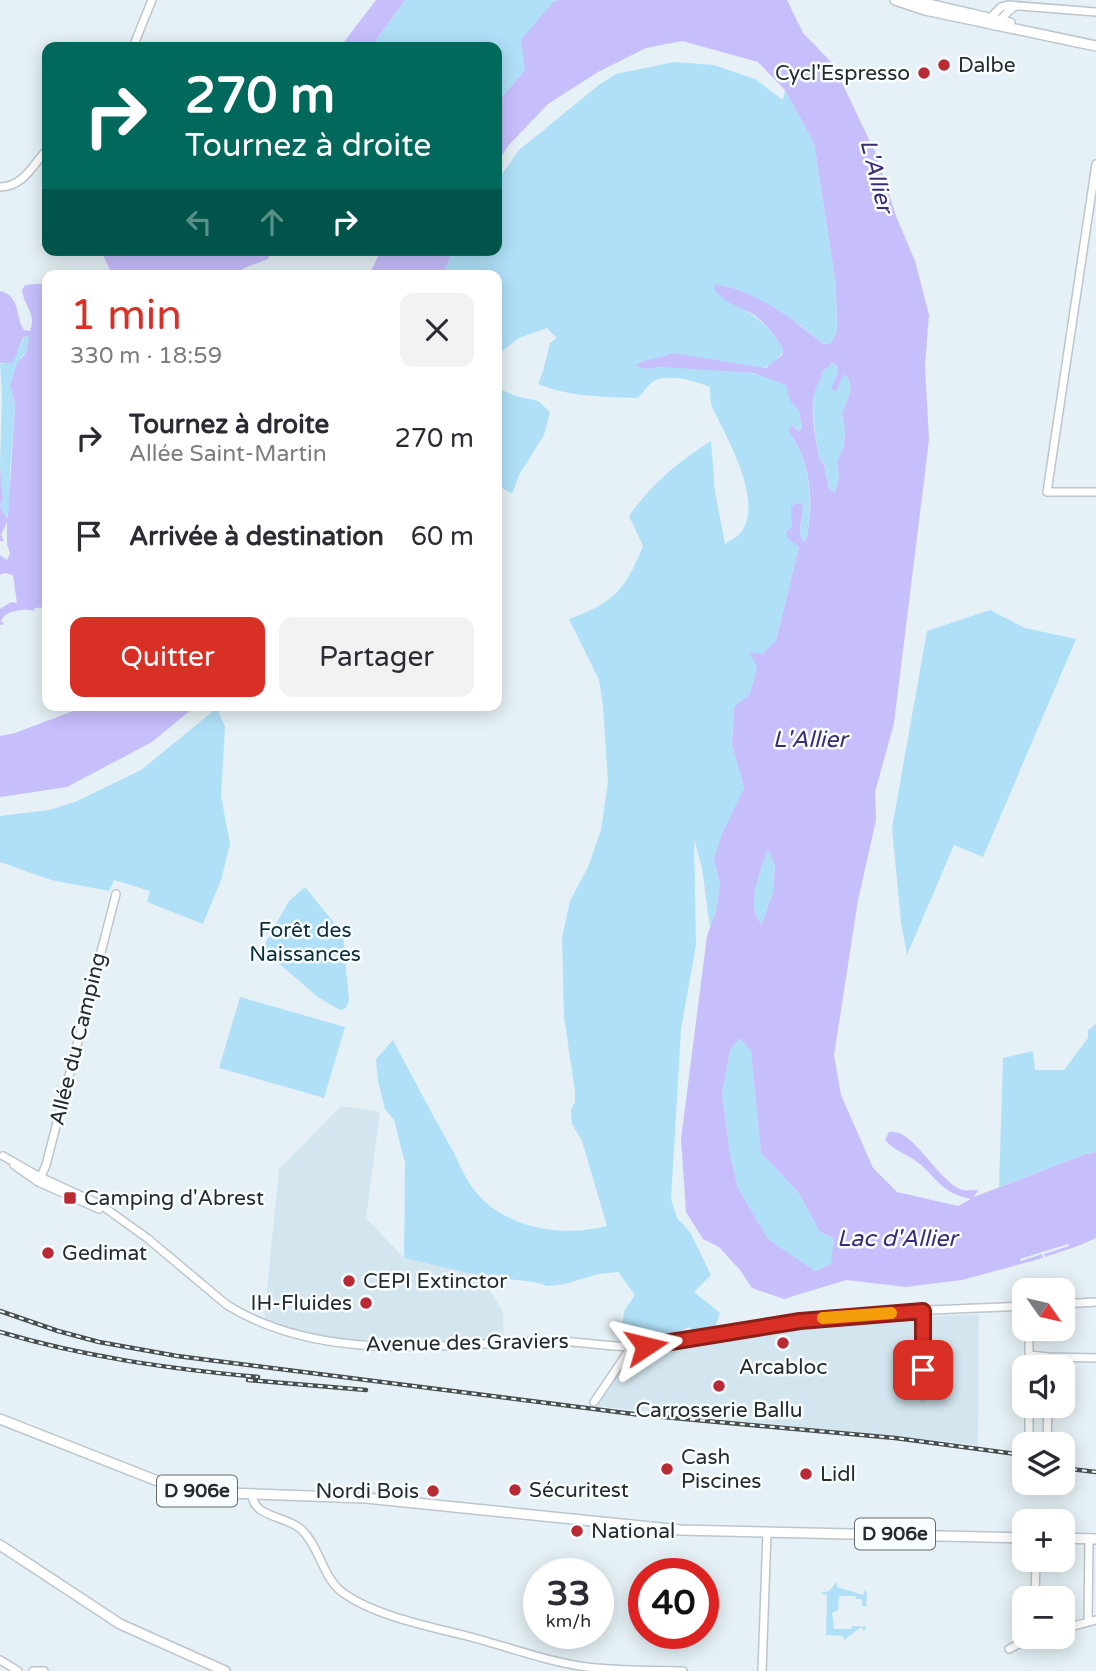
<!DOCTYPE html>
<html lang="fr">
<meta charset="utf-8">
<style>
body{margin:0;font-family:"Varela Round",sans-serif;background:#f2f2f3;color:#2b2b33;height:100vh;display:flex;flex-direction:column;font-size:26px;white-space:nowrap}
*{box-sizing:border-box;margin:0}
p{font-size:23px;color:#7c7c81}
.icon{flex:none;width:38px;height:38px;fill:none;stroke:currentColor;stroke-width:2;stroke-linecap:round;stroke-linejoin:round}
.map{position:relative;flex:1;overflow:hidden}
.side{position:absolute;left:42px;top:270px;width:460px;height:441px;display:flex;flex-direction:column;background:#fff;border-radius:14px;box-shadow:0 4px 18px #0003}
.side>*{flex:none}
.top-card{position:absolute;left:42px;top:42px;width:460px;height:214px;border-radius:14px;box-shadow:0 4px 18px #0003;background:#00695c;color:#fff;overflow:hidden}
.needle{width:46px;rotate:124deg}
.fabs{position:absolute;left:1012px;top:1278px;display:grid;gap:14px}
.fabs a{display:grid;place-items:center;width:63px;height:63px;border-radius:14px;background:#fff;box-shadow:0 4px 18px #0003;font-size:35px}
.speed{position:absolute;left:523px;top:1558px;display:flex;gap:14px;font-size:35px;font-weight:700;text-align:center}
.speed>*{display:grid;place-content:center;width:91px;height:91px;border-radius:50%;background:#fff;box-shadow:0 4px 18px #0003;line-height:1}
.speed small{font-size:18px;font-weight:400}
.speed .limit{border:10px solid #d22;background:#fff;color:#111}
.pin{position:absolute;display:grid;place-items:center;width:60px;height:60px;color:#fff;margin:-30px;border-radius:14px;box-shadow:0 4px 10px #0006}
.me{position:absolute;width:77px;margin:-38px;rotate:80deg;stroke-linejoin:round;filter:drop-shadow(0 0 5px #0008)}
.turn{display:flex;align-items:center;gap:24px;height:147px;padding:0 28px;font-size:32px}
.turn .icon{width:91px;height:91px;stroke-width:2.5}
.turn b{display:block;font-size:49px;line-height:60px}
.lanes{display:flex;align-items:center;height:66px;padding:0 28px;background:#0003;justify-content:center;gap:35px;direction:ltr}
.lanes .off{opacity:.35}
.round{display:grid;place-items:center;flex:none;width:74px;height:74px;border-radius:14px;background:#f2f2f3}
.summary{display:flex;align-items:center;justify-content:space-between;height:119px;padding:0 28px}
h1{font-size:42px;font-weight:600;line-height:52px;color:#d93025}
.button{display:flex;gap:14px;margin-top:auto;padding:14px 28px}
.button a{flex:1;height:80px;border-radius:14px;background:#d93025;color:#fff;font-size:28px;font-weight:600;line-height:80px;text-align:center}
.button a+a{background:#f2f2f3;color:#2b2b33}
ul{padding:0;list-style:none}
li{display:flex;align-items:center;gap:21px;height:98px;padding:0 28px}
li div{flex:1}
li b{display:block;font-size:26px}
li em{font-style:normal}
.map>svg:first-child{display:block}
</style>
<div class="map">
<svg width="1096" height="1671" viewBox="0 0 1096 1671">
<rect width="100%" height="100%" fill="#e5f1f6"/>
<path fill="#d3e6f0" d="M341,1106L380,1112L366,1218L404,1258L481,1276L503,1312L504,1339L388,1344L308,1334L264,1319L279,1169Z
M979,1314L978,1445L595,1406L628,1354L768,1330L837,1322Z"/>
<path fill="#b0e0f8" d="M405,0H558L553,2L525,70L497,103V47H371Z
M674,62L714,65L755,79L783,100L785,90L814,143L836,285L837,332L831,343L823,344L799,324L726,286L719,295C748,312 765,319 783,349C781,359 769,368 760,368C716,360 684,355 640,362L645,369C679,364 757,367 786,385L790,401L799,411L802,429L800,431L792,425L789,433C812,459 813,509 806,541L802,540L799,535L804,511L796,544L799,547L776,640L762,654L750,694L734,707L732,745L744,788L714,859L720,885L716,911L710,928L702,868L694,839L696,945L681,1029L671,1199L677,1218L690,1232L711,1275L694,1292L720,1313L715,1328L694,1332L689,1327C674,1335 647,1346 631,1337C627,1335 625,1332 622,1329L624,1311L635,1295L618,1272L598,1274L565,1284L548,1286L534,1282L481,1276L404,1258L405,1163L394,1120L385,1109L378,1081L376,1059L393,1040C413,1078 433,1116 454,1153C460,1165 466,1180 475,1191C504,1228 563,1238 607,1226L582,1141L572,1124L571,1110L575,1102V1091L564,1017L562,938L570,901L588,867L601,830L608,782L603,706L599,680L569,619C614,603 625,590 643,546L629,516C650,485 679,461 711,441L715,492L725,544C731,540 739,536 742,531C763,498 727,439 713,409C710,403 710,394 710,387C696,381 668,373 654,381C648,384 643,393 638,398C605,397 569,397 538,384L543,371L550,343L557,338L547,328L519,338L497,355V275H442L453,250H497V181L519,150L600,84L616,74Z
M25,336L29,337L26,353L21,357L10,385L15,404L10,471V514L5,517L0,505L3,500L0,467L2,395L0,363L3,364L17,352Z
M832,363L838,366L841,376L844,374L848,377L851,390L842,414L845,430L844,447L837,461L839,476L835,492L829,489L824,465L819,459C816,429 802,384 832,363Z
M497,388L516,396L538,401L550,412L544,435L519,475L512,494L497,485Z
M990,610L1025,628L1076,639L983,857L954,845L907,955L901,923L892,828L927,631Z
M217,708L225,727L221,796L230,844L221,880L203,924L147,902L150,891L114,880L109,891L51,880L0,862V816L49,810L75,802L141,770Z
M768,848L775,866L773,892L762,924C743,908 762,867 768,848Z
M305,887L343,934L349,1001L346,1008L340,1010L319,998L262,949L289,901Z
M240,997L345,1027L324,1098L219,1068Z
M1096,1024V1152L1083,1155L999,1187L1003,1058L1033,1051L1035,1070H1064L1088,1038V1030Z
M740,1037L751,1050L761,1153L798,1192L820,1232L834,1238L832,1264L814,1271L768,1239L738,1188L730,1154L722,1094L730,1050Z
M837,1582V1587L863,1595L865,1590L867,1593L866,1605L868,1606H862V1599H856V1596H839L838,1610L832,1613L834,1629H852V1626L867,1627L864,1631L861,1627L844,1640L843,1636L826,1635L827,1595L820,1593L829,1591Z"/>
<path fill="#c7bffc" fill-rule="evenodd" d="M376,0H405L371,47H340Z
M558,0H787L803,33L833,64L876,154L896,216L915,261L929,315L925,365L929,440L894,723L875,792L876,820L858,900L834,1055L841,1095L873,1168L897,1192L958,1206L971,1199C936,1191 939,1177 913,1159C903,1153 893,1149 885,1140L889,1132C914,1128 936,1180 962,1190C967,1191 974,1190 978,1190L974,1197L1083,1155L1096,1152V1238L1078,1246L1045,1257L1044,1254L1069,1246L1068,1244L1020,1259L1021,1261L1042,1254L1043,1258L962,1280L906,1287L846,1280L784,1299L752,1288L740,1270L719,1247L703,1239L686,1212L681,1139L707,936L716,911L720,885L714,859L722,834L744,788L732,745L734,707L750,694L757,667L749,652L762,654L776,640L799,547L788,539L786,532L792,527L791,507L795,504L802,503C805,515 796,529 802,540L806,541C814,508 812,460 789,433L790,427L792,425L799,431L802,429L799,411L790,401L786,385L754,373L662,367L645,369L636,366C645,357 661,360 671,353L766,368L782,355L783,349C775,336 767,325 754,315C742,307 719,302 714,287L716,284C757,292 792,318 823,344L831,343L837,332L836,285L814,143L785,90L758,62L682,41L646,48L598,72L548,104L508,146L497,163V103L525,70L521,40L553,2ZM832,363L838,366V372L831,389L836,391L844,374L848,377L851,390L842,414L845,430L844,447L837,461L839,476L835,492L829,489L824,465L819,459C816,436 805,396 822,378L821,373ZM768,849L775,866L773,892L762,924C744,909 761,868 768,849ZM740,1038L751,1051L761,1153L798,1192L820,1232L834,1238L831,1264L815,1271L768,1239L738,1188L730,1154L722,1094L730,1050Z
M100,250H272L268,259L242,269L240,275H113Z
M381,250H453L442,275H369Z
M47,283V607L35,608L34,611C25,608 5,610 1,621L4,624L0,625V609L11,602L17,603L13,575L4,573L0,575V555L7,560L10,554L7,544V522L1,535L4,541H0V467L3,500L0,505L5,516L8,517L15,404L10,385L17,363L26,353L29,337L25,336L23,338L13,363H0V291C21,296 15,317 24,330L30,331C37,312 24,308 22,290L25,285Z
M89,705H197L152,742L67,787L0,797V736L15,733Z"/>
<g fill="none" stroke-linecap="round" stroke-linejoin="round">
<g stroke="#bbc6cc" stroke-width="10">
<path id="minor" d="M1016,6C1006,11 1003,19 994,26L991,17L1001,7L1008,5L1096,12
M133,47L152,0
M1096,164L1047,492H1096
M0,187C25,186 32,165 47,150
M3,1156L40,1177L101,1205L147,1238L227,1305C322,1364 443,1344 549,1341C581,1340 620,1350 650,1346C713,1337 775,1323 838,1316C900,1310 962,1309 1024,1306
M14,1165L38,1182L99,1209
M39,1181L46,1165L116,894
M1062,1304L1096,1302
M923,1311V1397
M1029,1328V1367
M1029,1355L1049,1357L1096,1358
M594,1402L632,1346
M1029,1444V1405
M1047,1444L1048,1405
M252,1495C254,1518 288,1516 302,1530C320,1548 322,1576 342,1592C375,1617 438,1628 478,1639C514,1649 550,1662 587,1667C618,1671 651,1670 683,1671
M1035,1598L1036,1559
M1088,1622L1089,1538
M1062,1629L1096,1620
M1009,1649L1034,1636
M0,1660L18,1671
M33,1671H44
M762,1671L767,1532"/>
</g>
<g stroke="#bbc6cc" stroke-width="12">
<path id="major" d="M895,0L925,10L1096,46
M911,0L1010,23
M0,1419L160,1482L202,1492L366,1498L681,1530L1024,1538
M1062,1538L1096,1539
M0,1545L120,1624L225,1671"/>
</g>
<use href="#minor" stroke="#fff" stroke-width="7"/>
<use href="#major" stroke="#fff" stroke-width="9"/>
<g stroke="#484e50" stroke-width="4.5">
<path id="rail" d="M0,1311L58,1331L99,1342L177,1356L641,1415L895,1438L1024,1455
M0,1332C84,1357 171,1369 258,1377
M248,1380L366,1390
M1062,1468L1096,1472"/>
</g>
<use href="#rail" stroke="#f8fdff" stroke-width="2" stroke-dasharray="5" stroke-linecap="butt"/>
</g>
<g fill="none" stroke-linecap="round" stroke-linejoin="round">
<g stroke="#8d1f18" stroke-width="18">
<path id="route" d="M646,1346L800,1321L923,1311V1370"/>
</g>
<use href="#route" stroke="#d93025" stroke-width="12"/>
<path stroke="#f59e0b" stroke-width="12" d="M823,1318L891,1313"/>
</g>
<g fill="#ba2a34" stroke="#f8fdff" stroke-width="2.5">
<circle cx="944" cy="65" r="7"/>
<circle cx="924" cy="73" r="7"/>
<rect x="63" y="1191" width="14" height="14" rx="3.5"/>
<circle cx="48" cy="1253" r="7"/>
<circle cx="349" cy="1281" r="7"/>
<circle cx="366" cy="1303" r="7"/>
<circle cx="783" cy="1343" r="7"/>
<circle cx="719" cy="1386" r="7"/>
<circle cx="667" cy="1469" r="7"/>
<circle cx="806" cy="1474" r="7"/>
<circle cx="515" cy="1490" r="7"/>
<circle cx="433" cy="1491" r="7"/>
<circle cx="577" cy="1531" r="7"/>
</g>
<g text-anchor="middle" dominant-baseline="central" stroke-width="5" stroke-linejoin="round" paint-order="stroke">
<g fill="#f8fdff" stroke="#65696b" stroke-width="2">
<rect x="157" y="1475.5" width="80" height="31" rx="5"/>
<rect x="855" y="1518.5" width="80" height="31" rx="5"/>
</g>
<g font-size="19" font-weight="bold" fill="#262a2c">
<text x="197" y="1491">D 906e</text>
<text x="895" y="1534">D 906e</text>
</g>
<g font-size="21" fill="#262a2c" stroke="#f8fdff" text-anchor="start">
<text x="958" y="65">Dalbe</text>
<text x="910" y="73" text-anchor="end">Cycl'Espresso</text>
<text x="84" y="1198">Camping d'Abrest</text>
<text x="62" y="1253">Gedimat</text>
<text x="363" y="1281">CEPI Extinctor</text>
<text x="352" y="1303" text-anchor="end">IH-Fluides</text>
<text x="783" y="1367" text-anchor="middle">Arcabloc</text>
<text x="719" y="1410" text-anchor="middle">Carrosserie Ballu</text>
<text x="681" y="1457">Cash<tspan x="681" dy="24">Piscines</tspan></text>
<text x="820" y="1474">Lidl</text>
<text x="529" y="1490">Sécuritest</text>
<text x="419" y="1491" text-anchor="end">Nordi Bois</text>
<text x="591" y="1531">National</text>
</g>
<g font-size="21" fill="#0c2f3d" stroke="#f8fdff">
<text x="305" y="930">Forêt des<tspan x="305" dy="24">Naissances</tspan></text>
</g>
<g font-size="21" fill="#262a2c" stroke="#f8fdff">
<text transform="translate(78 1039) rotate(-76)">Allée du Camping</text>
<text transform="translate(467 1343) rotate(-1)">Avenue des Graviers</text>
</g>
<g font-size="23" font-style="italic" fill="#3d2c73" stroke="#f8fdff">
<text transform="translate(876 176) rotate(76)">L'Allier</text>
<text x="810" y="740">L'Allier</text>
<text x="897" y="1239">Lac d'Allier</text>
</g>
</g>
</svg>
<div class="fabs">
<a><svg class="needle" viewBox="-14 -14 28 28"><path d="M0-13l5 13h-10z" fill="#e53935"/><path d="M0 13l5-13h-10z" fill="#7c7c81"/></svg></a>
<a><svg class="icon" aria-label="sound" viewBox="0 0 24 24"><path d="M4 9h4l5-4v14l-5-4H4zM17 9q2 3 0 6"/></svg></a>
<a><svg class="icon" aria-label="layers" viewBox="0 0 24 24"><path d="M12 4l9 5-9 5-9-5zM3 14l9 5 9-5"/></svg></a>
<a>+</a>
<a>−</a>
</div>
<div class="speed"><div>33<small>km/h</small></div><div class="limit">40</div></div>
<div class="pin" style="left:923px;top:1370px;background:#d93025"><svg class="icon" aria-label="arrive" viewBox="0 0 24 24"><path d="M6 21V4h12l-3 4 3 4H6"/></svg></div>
<svg class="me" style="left:646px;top:1346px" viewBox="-20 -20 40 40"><path d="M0-17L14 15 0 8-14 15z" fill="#d93025" stroke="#fff" stroke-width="4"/></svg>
<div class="top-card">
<div class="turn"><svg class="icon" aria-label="right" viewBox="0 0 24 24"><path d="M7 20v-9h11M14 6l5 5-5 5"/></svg><div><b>270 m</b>Tournez à droite</div></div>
<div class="lanes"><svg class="icon off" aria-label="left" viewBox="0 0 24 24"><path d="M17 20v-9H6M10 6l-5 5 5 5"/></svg><svg class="icon off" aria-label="ahead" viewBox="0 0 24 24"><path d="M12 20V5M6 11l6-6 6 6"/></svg><svg class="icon" aria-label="right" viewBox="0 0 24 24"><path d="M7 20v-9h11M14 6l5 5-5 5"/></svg></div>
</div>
<section class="side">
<div class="summary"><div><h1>1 min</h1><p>330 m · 18:59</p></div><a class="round"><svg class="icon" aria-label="close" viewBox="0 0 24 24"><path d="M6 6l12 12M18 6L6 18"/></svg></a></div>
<ul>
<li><svg class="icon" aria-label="right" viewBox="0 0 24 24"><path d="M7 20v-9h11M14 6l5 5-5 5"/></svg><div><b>Tournez à droite</b><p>Allée Saint-Martin</p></div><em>270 m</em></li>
<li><svg class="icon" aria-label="arrive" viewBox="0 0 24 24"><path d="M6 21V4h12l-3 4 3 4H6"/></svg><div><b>Arrivée à destination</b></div><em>60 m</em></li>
</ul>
<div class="button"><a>Quitter</a><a>Partager</a></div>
</section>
</div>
